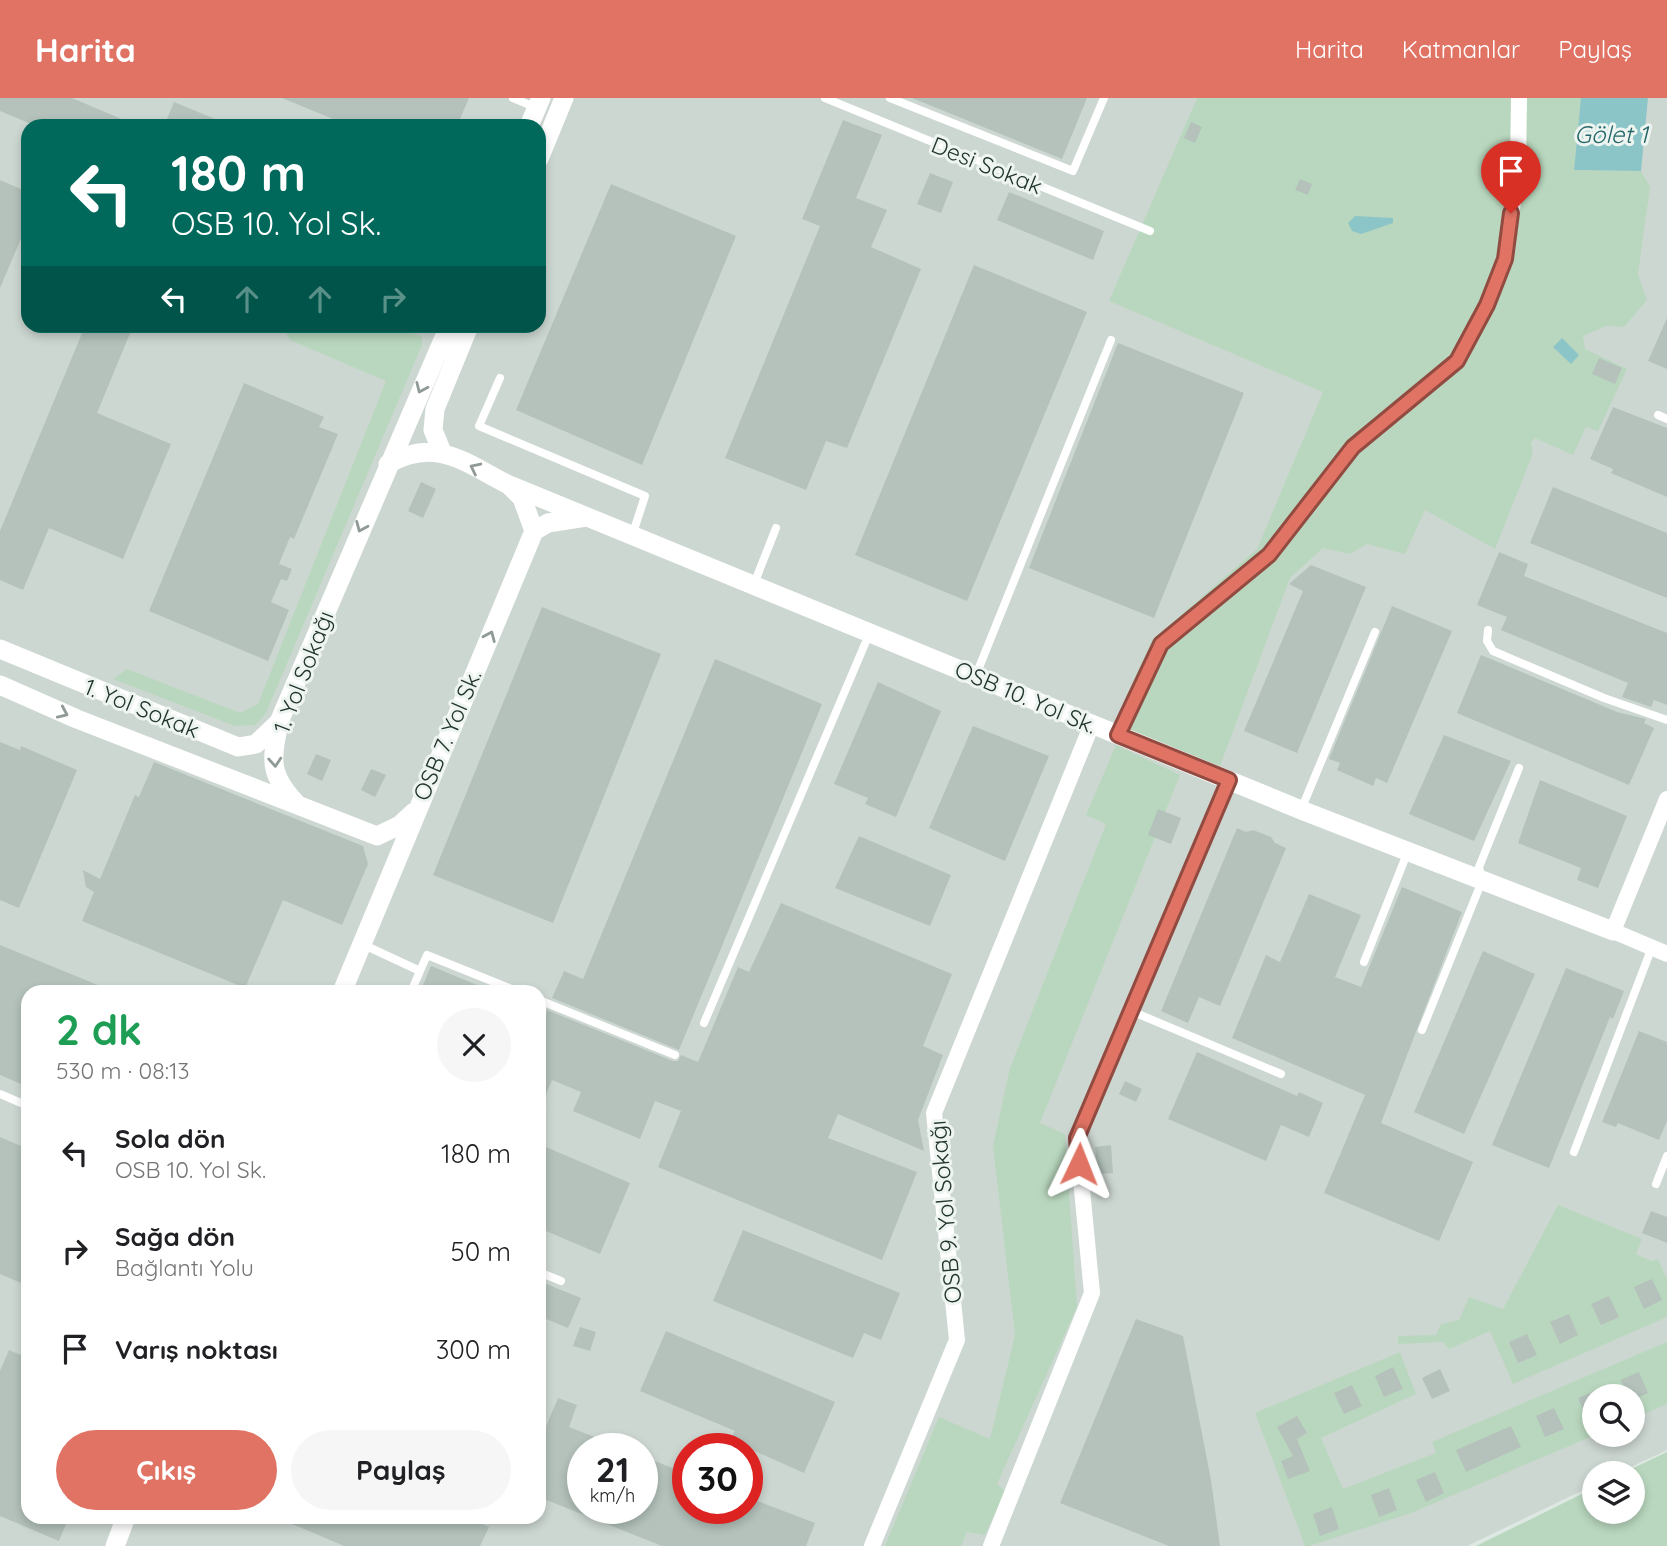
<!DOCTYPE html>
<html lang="tr">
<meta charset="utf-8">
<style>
body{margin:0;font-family:Quicksand,sans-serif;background:#f6f6f6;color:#202124;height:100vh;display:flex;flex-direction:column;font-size:26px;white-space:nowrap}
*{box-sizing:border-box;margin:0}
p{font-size:23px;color:#757577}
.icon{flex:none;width:38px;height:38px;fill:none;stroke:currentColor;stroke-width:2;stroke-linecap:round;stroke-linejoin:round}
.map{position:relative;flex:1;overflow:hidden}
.side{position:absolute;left:21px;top:887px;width:525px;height:539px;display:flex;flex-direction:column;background:#fff;border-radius:21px;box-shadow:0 4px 10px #0003}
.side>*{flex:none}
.hud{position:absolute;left:21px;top:21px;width:525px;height:214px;border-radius:21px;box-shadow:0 4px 10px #0003;background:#00695c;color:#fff;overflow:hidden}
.fabs{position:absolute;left:1582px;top:1286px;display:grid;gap:14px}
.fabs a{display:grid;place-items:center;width:63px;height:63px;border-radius:50%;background:#fff;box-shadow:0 4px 10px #0003;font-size:35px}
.speed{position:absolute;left:567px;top:1335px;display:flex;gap:14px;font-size:35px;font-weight:700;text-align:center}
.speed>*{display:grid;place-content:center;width:91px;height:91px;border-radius:50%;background:#fff;box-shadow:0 4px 10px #0003;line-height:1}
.speed small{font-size:18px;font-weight:400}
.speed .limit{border:10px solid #d22;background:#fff;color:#111}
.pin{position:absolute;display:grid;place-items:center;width:60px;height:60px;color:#fff;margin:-72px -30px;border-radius:50% 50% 50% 0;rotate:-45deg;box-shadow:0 0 7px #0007}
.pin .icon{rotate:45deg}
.me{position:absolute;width:77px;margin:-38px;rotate:2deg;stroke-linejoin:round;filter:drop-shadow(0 0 5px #0008)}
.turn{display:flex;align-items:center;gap:24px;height:147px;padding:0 35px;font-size:32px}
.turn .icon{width:91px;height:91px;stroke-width:2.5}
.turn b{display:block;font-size:49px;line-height:60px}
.lanes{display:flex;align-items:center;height:66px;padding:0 35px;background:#0003;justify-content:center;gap:35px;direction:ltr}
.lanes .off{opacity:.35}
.round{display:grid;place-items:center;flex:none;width:74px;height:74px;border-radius:37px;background:#f6f6f6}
.overview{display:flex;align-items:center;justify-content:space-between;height:119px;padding:0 35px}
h1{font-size:42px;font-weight:700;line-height:52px;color:#1e9e55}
.action{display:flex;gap:14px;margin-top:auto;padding:14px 35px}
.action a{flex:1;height:80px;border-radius:42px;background:#e07364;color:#fff;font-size:28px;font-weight:700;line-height:80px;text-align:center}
.action a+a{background:#f6f6f6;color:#202124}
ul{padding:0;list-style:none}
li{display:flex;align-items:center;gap:21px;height:98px;padding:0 35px}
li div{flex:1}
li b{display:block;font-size:26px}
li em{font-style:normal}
header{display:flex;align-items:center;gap:42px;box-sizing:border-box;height:98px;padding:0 35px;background:#e07364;color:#fff}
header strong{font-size:33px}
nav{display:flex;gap:38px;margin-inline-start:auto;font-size:24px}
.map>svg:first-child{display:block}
</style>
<header>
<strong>Harita</strong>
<nav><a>Harita</a><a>Katmanlar</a><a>Paylaş</a></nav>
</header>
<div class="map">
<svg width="1667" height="1448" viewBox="0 0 1667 1448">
<rect width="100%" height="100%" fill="#dee8e2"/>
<path fill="#cdd7d1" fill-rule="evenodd" d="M0,0H1667V1352L1618,1375L1594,1376V1387L1467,1448H0ZM28,28H539V228H28ZM28,894H539V1419H28ZM1594,1298H1633V1337H1594ZM583,1351H642V1410H583ZM688,1351H747V1410H688Z"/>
<path fill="#b9d7be" d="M1197,0H1581L1574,72L1641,73L1650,89L1638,176L1647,202L1624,229L1606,228L1583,238L1585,251L1627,271L1598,333L1586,329L1573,357L1535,340L1531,345L1533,355L1495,451L1425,412L1405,456L1367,446L1350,456L1323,450L1290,480L1220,668L1114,626L1152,542L1257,451L1323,294L1109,203Z
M291,228H394L422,239V247L266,615L255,627L235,628L113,581L127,571L240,615L258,606L386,283L290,242L286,235Z
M1116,647L1180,677L1040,1025L1065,1036L1077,1209L997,1386L1005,1393L985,1437L967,1434L961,1448H885L939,1319L990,1341L1015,1237L993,1048L1010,970L1106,726L1086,717Z
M1558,1107L1642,1141L1636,1156L1651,1163L1658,1161L1667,1181V1219L1513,1286L1490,1233L1449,1251L1443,1244L1398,1246V1238L1436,1237L1441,1226L1459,1222L1469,1199L1503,1211Z
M1667,1244V1306L1633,1321V1298H1594L1595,1337L1411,1415L1309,1448H1305L1255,1315L1400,1254L1416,1296L1321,1340L1343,1391L1436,1355L1432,1344Z
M1667,1354V1448H1476L1594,1390V1414H1633V1376L1623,1375Z"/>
<path fill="#8cc5c7" d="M1581,0H1648L1641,73L1574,72Z
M1355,118L1393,120V125L1361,136L1352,133L1348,125Z
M1562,240L1579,257L1571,266L1553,249Z"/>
<path fill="#b4c2bb" d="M0,0H72L138,28H36L0,13Z
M282,0H469L457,28H350Z
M912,0H1087L1062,61Z
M174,4L232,28H164Z
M843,22L882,37L856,100L887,112L871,149L921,171L847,350L826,343L806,392L725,360L820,128L802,121Z
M1191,24L1202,29L1195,45L1184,40Z
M930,75L953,84L941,115L917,106Z
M1300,81L1312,86L1308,97L1295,92Z
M0,82L28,94V124L0,190Z
M611,86L736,138L642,367L516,312Z
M1009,94L1104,133L1093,162L997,122Z
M974,167L1087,214L967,503L855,457Z
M1667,220V271L1648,263Z
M85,228H133L97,315L171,346L123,461L49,430L23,492L0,482V433Z
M1118,245L1244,295L1154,520L1029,470Z
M1599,260L1622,270L1615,286L1592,276Z
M244,285L324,319L319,329L338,336L294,441L290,439L279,466L292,471L287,483L281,481L271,504L289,512L268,563L149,513Z
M1613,309L1667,330V399L1611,375L1613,371L1590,361Z
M421,384L436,391L423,420L408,413Z
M1553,389L1667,435V500L1530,445Z
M1499,454L1528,466L1524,478L1667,535V607L1654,602L1651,609L1622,599L1628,585L1501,532L1507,519L1477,507Z
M1311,467L1366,489L1297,655L1244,633L1303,493L1289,486Z
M1392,508L1452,533L1387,685L1376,680L1373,688L1337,672L1340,665L1329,661Z
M542,509L661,556L553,825L433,777Z
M1481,557L1617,614L1646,621L1644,625L1654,630L1629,687L1457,615Z
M715,561L822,606L679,952L552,900L564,873L583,881Z
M878,584L941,613L896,719L865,706L868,700L834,686Z
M973,628L1049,658L1005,763L929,730Z
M1444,637L1511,663L1474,743L1409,716Z
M0,644L20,652L21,648L77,672L19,810L0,802Z
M316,656L331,662L322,683L307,676Z
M154,664L363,748L368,766L342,827L283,802L245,890L82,823L94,794L86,789L83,772L100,781L135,697L139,699Z
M371,671L386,677L375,699L361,692Z
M1540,682L1627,718L1598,790L1577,782L1581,770L1518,745Z
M1158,711L1181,720L1171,746L1148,737Z
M1237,730L1246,734L1253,732L1271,739L1275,745L1286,750L1220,908L1199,899L1188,925L1161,913Z
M859,738L951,777L930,828L835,790Z
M1402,789L1462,814L1381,1025L1473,1064L1439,1143L1324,1095L1365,997L1232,940L1266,857L1280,864L1309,796L1361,817L1335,879L1361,889Z
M781,805L952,876L923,948L943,957L918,1022L924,1053L838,1016L828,1040L917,1074L882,1162L658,1069L681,1013L655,1003L640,1041L573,1013L581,994L552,982L543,1004H539V912L546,915L547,912L673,963H678L681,957L698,964L738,869L749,874Z
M0,847L115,894H28V989L0,977Z
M1483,853L1535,876L1464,1036L1414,1014Z
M431,868L494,894H420Z
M1566,870L1624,893L1613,921L1610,919L1549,1070L1492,1047Z
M1639,933L1667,944V1023L1659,1042L1618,1025L1616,1029L1602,1024Z
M1197,954L1297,998L1299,994L1323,1005L1309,1039L1281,1027L1266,1063L1168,1021Z
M1125,983L1142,991L1136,1004L1119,996Z
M0,1039L28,1051V1188L0,1176Z
M539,1046L630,1085L600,1156L539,1130Z
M1111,1047L1113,1075L1098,1076L1095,1049Z
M1651,1113L1667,1119V1145L1642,1135Z
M743,1132L900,1195L881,1242L864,1235L853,1260L713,1203Z
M1652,1181L1662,1202L1644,1211L1634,1189Z
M539,1183L581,1200L568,1230L539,1218Z
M1609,1198L1619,1219L1601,1227L1591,1206Z
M1569,1216L1578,1237L1560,1246L1550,1224Z
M1136,1221L1183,1238L1211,1382L1220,1448H1169L1060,1405Z
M580,1229L596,1234L590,1253L573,1248Z
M666,1233L835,1304L804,1375L730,1342L735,1333L640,1293Z
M1527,1236L1537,1257L1518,1265L1509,1244Z
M9,1252L28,1260V1419H69L59,1443L0,1418V1273Z
M1393,1269L1403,1291L1384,1299L1375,1278Z
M1440,1271L1450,1293L1432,1301L1422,1280Z
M1639,1274L1648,1295L1633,1302L1620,1282Z
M1352,1287L1362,1308L1344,1316L1334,1295Z
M1594,1293V1337L1578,1300Z
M558,1300L577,1307L569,1329L623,1350L583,1351V1410H642V1358L688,1376V1410H747V1399L815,1425L806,1448H662L539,1399V1345Z
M1554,1310L1564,1331L1545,1339L1536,1318Z
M1297,1318L1307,1335L1297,1341L1310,1373L1288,1381L1281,1363L1293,1358L1277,1329Z
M1511,1328L1521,1349L1466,1374L1456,1352Z
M1435,1374L1444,1395L1426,1404L1416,1382Z
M1389,1390L1397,1412L1379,1419L1371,1397Z
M1332,1409L1339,1431L1320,1438L1313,1416Z
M276,1419H466L489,1429L480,1448H344Z"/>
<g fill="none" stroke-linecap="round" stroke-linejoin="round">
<path stroke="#fff" stroke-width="8" d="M513,0L537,10
M825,0L1150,133
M890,0L1073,73L1104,0
M500,280L479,328L645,398L633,435
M1658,317L1667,321
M754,486L776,430
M1488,532L1487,543L1493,553L1604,600L1667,622
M976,577L1111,242
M1301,712L1375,534
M362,846L420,873L427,857L519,894
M1364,864L1408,753
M411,894L420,873
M539,902L675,957
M1131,913L1281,976
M704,925L870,534
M1422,932L1482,783L1479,769L1519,670
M0,996L28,1008
M539,1010L542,1011
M1574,1054L1652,849
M1656,1086L1667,1058
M539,1174L561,1183"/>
<path stroke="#fff" stroke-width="16" d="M1118,637L1161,546L1269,457L1353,349L1457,263L1487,207L1505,161L1518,69L1519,0
M1667,701L1613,833L1667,856
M872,1448L957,1242L934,1015L1092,626
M991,1448L1092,1195L1077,1040L1229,682"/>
<path stroke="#fff" stroke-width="19" d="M529,28L541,0
M539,61L564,0
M442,354L433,332L435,311L469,228
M388,366C436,339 464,364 507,386L1301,712L1613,833
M534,433L548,425L586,419
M0,551L238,649L256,646L279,624
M0,587L77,621L377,738L400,727L414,714
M295,704C268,675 272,661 279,624L449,228
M342,894L534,433L522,400L511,389
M115,1448L126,1419"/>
</g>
<defs><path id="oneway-chevron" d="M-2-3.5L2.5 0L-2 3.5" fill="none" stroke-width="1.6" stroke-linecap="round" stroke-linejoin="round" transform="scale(1.75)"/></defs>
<g stroke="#909a96">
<use href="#oneway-chevron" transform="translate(421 290) rotate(114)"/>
<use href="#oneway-chevron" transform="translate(475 370) rotate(-154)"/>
<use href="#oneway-chevron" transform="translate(361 429) rotate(113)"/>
<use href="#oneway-chevron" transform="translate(490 538) rotate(-67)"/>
<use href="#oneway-chevron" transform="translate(63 615) rotate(24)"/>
<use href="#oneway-chevron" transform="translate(275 664) rotate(86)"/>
</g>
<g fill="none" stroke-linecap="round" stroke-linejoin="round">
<g stroke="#924b41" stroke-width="18">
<path id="route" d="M1079,1066L1077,1040L1229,682L1118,637L1161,546L1269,457L1353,349L1457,263L1487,207L1505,161L1511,115"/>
</g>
<use href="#route" stroke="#e07364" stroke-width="12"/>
</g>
<g text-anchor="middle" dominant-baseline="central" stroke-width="6" stroke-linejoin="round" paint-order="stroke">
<g font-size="23" fill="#22352e" stroke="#eef5f1">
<text transform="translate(987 67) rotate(22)">Desi Sokak</text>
<text transform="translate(303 574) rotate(-69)">1. Yol Sokağı</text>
<text transform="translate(1026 599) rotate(23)">OSB 10. Yol Sk.</text>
<text transform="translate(142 610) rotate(22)">1. Yol Sokak</text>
<text transform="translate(447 637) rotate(-67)">OSB 7. Yol Sk.</text>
<text transform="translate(945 1114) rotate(-95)">OSB 9. Yol Sokağı</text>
</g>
<g font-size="24" font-style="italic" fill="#246669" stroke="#eef5f1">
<text x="1611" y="36">Gölet 1</text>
</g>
</g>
</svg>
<div class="fabs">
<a><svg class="icon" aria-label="search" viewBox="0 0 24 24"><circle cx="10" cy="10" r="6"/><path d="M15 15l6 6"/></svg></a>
<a><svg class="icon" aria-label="layers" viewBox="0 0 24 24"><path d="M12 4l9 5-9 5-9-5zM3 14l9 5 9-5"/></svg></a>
</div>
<div class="speed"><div>21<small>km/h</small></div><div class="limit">30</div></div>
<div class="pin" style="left:1511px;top:115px;background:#d93025"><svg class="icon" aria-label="arrive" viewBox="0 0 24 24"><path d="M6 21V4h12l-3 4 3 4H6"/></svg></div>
<svg class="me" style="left:1079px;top:1066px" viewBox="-20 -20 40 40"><path d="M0-17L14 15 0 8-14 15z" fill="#e07364" stroke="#fff" stroke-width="4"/></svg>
<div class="hud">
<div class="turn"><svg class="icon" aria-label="left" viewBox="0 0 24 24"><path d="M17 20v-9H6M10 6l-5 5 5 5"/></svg><div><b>180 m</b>OSB 10. Yol Sk.</div></div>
<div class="lanes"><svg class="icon" aria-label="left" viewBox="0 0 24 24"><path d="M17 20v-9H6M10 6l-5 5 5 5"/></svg><svg class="icon off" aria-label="ahead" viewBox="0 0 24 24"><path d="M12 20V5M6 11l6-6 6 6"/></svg><svg class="icon off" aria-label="ahead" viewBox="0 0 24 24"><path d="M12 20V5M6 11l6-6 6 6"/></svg><svg class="icon off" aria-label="right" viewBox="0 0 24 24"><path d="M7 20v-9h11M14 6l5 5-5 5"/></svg></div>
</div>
<section class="side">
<div class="overview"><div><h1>2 dk</h1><p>530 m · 08:13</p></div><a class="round"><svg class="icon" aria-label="close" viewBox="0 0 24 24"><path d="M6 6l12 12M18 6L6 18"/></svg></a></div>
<ul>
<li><svg class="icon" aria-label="left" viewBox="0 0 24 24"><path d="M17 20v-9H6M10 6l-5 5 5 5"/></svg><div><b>Sola dön</b><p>OSB 10. Yol Sk.</p></div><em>180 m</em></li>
<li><svg class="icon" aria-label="right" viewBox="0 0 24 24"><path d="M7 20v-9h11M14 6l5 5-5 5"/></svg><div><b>Sağa dön</b><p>Bağlantı Yolu</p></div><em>50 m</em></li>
<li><svg class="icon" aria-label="arrive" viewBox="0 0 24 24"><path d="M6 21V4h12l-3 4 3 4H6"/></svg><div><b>Varış noktası</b></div><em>300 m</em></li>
</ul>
<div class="action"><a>Çıkış</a><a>Paylaş</a></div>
</section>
</div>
